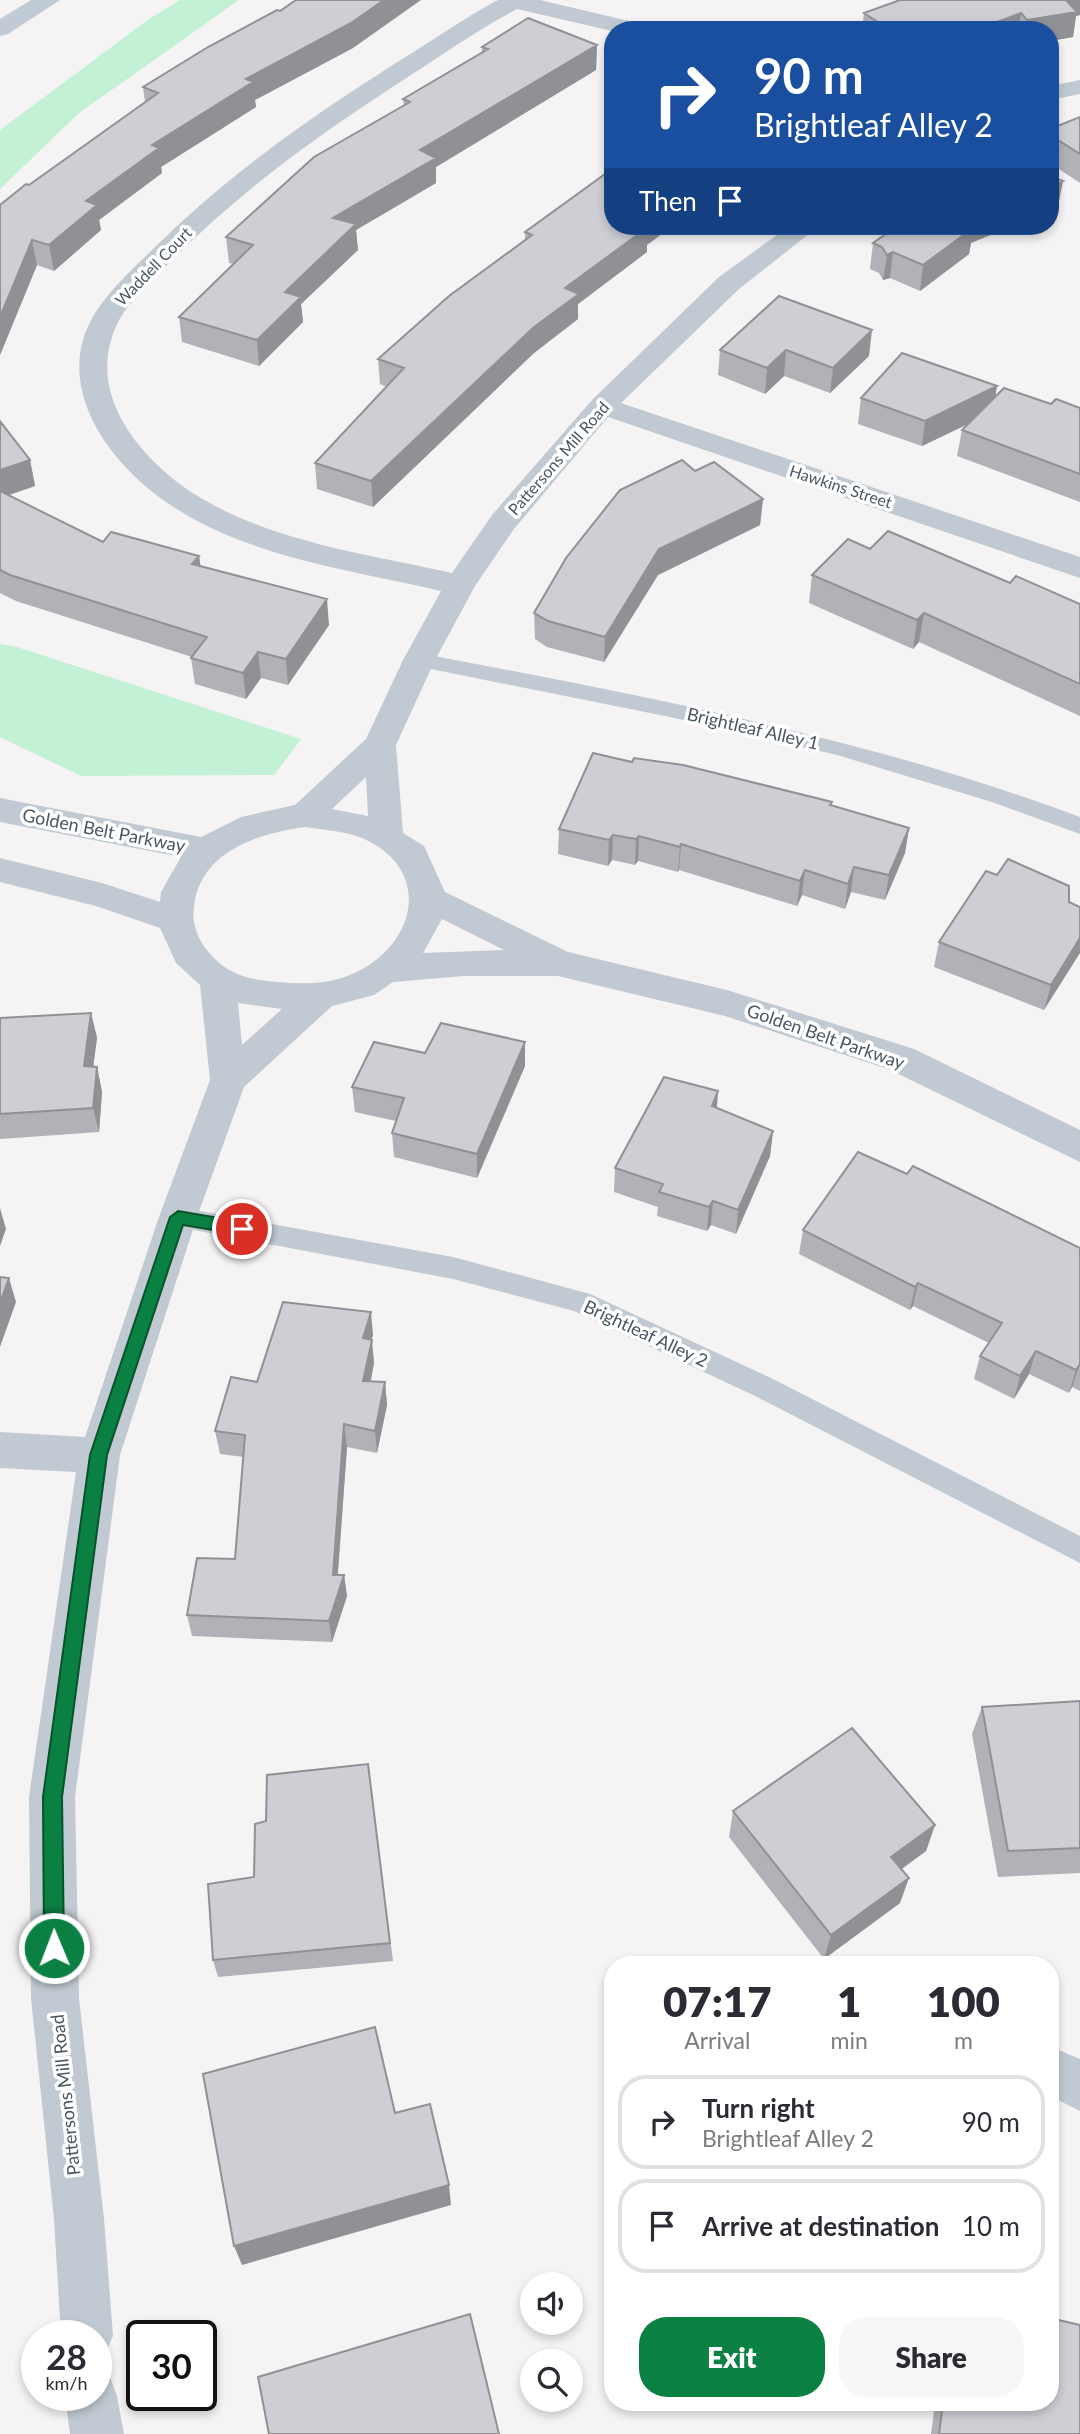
<!DOCTYPE html>
<style>
body{margin:0;font-family:Lato,sans-serif;background:#f7f7f7;color:#2b2b33;height:100vh;display:flex;flex-direction:column;font-size:26px;white-space:nowrap}
*{box-sizing:border-box;margin:0}
p{font-size:23px;color:#7c7c81}
.icon{flex:none;width:38px;height:38px;fill:none;stroke:currentColor;stroke-width:2;stroke-linecap:round;stroke-linejoin:round}
.map{position:relative;flex:1;overflow:hidden}
.details{position:absolute;left:604px;top:1956px;width:455px;height:455px;display:flex;flex-direction:column;background:#fff;border-radius:28px;box-shadow:0 4px 10px #0003}
.details>*{flex:none}
.banner{position:absolute;left:604px;top:21px;width:455px;height:214px;border-radius:28px;box-shadow:0 4px 10px #0003;background:#1a4fa0;color:#fff;overflow:hidden}
.tools{position:absolute;left:520px;top:2272px;display:grid;gap:14px}
.tools a{display:grid;place-items:center;width:63px;height:63px;border-radius:50%;background:#fff;box-shadow:0 4px 10px #0003;font-size:35px}
.speed{position:absolute;left:21px;top:2320px;display:flex;gap:14px;font-size:35px;font-weight:700;text-align:center}
.speed>*{display:grid;place-content:center;width:91px;height:91px;border-radius:50%;background:#fff;box-shadow:0 4px 10px #0003;line-height:1}
.speed small{font-size:18px;font-weight:400}
.speed .limit{border:4px solid #111;border-radius:10px;background:#fff;color:#111}
.pin{position:absolute;display:grid;place-items:center;width:60px;height:60px;color:#fff;margin:-30px;border:4px solid #fff;border-radius:50%;box-shadow:0 2px 7px #0007}
.me{position:absolute;width:77px;margin:-38px;rotate:359deg;stroke-linejoin:round;filter:drop-shadow(0 0 5px #0008)}
.turn{display:flex;align-items:center;gap:24px;height:147px;padding:0 35px;font-size:32px}
.turn .icon{width:91px;height:91px;stroke-width:2.5}
.turn b{display:block;font-size:49px;line-height:60px}
.then{display:flex;align-items:center;height:66px;padding:0 35px;background:#0003;gap:14px;font-size:26px}
.eta{display:flex;justify-content:space-evenly;align-items:center;height:119px;text-align:center}
.eta b{font-size:42px;font-weight:800;line-height:49px}
.button{display:flex;gap:14px;margin-top:auto;padding:14px 35px}
.button a{flex:1;height:80px;border-radius:28px;background:#0b8043;color:#fff;font-size:28px;font-weight:800;line-height:80px;text-align:center}
.button a+a{background:#f7f7f7;color:#2b2b33}
ul{padding:0;list-style:none}
li{display:flex;align-items:center;gap:21px;height:94px;margin:0 14px 10px;padding:0 21px;border:4px solid #e1e1e2;border-radius:28px}
li div{flex:1}
li b{display:block;font-size:26px}
li em{font-style:normal}
.map>svg:first-child{display:block}
</style>
<div class="map">
<svg width="1080" height="2434" viewBox="0 0 1080 2434">
<rect width="100%" height="100%" fill="#f5f3f3"/>
<path fill="#c3f1d5" d="M180,0H239L79,113L0,189V130L149,19Z
M0,644L17,647L301,739L274,775L81,776L0,737Z"/>
<g fill="none" stroke-linecap="round" stroke-linejoin="round">
<path fill="#c1cad2" fill-rule="evenodd" d="M419,653C643,696 866,737 1080,817V834L992,802L837,755L670,717L411,665L408,660L411,655Z
M178,1207L453,1257L590,1294L773,1379L1080,1536V1563L753,1395L574,1311L453,1279L178,1227L169,1224L165,1217L169,1210Z"/>
<path fill="#c1cad2" fill-rule="evenodd" d="M498,0H540L646,25L649,30L612,31L517,9C481,28 448,51 414,73C324,131 243,188 168,264C148,285 123,305 113,334C89,400 144,462 196,495C272,542 366,554 452,573L492,515L592,400L719,277L789,226H819L739,289L621,403L1080,557V578L608,417L514,529L475,586L435,660L396,745L403,833L424,846L445,892L568,952L727,990L914,1049L1080,1130V1162L888,1069L725,1016L558,976H464L393,982L374,995L332,1006L244,1087L197,1217L120,1455L75,1797L79,1998L104,2219L113,2336L105,2354L96,2358V2336H61L54,2219L31,1998L29,1797L76,1472L0,1468V1432L85,1437L159,1217L210,1080L200,985L176,963L160,928L96,906L0,882V858L102,883L160,902L161,892L181,857L0,822V798L201,837L241,817L295,805L366,739L403,660L441,591C352,570 253,558 175,508C123,475 69,413 81,348C88,310 121,280 148,254C227,175 305,121 399,61C432,41 464,18 498,0ZM366,777L368,816L332,809ZM305,827C323,830 345,831 362,838C436,870 415,949 350,975C325,985 302,984 277,982C253,980 231,976 214,958C200,944 191,927 194,906C201,851 257,834 305,827ZM442,919L504,950L423,953ZM238,1003L282,1009L242,1045Z
M1080,80V94L1050,100V86Z
M1054,2048L1080,2059V2111L1050,2096V2049Z
M96,2372L110,2377L117,2396L124,2434H70L65,2396H96Z"/>
<path fill="#c1cbd6" fill-rule="evenodd" d="M31,0H60L8,34L0,36V19Z"/>
</g>
<path fill="#b0b2b7" d="M1080,0V15L1076,16L1073,37L1050,41V30H862L864,13Z
M597,45L596,70L436,167V183L356,230L358,250L301,304L303,322L259,366L182,342L179,317L234,264L229,263L226,237L404,106L403,99L482,53V47Z
M353,48L255,100L256,107L161,167L162,173L99,220L101,230L54,271L37,265L0,355L29,185L145,102L143,87Z
M1080,117V183L1050,163V129Z
M525,232L647,245V252L578,304V319L534,353L373,507L317,489L315,463L387,387L380,384L378,359L525,240Z
M873,243H971L969,254L920,291L890,278L883,280L879,273L870,269Z
M779,296L869,356L830,393L784,376L765,394L718,375L720,350Z
M997,386L995,397L1080,408V502L957,456L962,430L968,424L922,446L858,424L861,398Z
M0,421L30,460L35,486L9,495L103,542L199,556L200,566L329,625L288,685L261,678L246,699L195,684L191,658L192,657L16,601L0,593Z
M695,471L763,499L760,525L658,575L604,662L547,647L535,639L534,613Z
M870,549L1010,583L1080,604V716L919,642L913,649L809,603L812,575Z
M632,762L832,802L831,806L909,828L905,853L885,900L851,892L845,909L802,895L797,906L679,870L678,872L638,861L635,865L612,860L608,866L558,854L559,829Z
M1069,902L1080,907L1044,1010L934,967L939,942Z
M91,1013L97,1038L93,1067H97L102,1092L99,1132L0,1139V1018Z
M425,1053L525,1066L477,1178L394,1157L392,1133L396,1121L355,1112L352,1087Z
M718,1091L717,1108L773,1131L770,1156L736,1234L711,1225L707,1231L657,1216L658,1207L614,1192L615,1168Z
M803,1230L1080,1248V1391L1072,1387L1069,1393L1029,1374L1014,1399L974,1379L980,1356L989,1343L913,1306L910,1310L799,1254Z
M373,1335L371,1340L374,1363L371,1381L385,1382L387,1405L377,1453L347,1447L338,1575H344L347,1596L332,1642L192,1636L187,1615L235,1559L244,1457L220,1454L215,1431L257,1382Z
M1080,1701V1873L998,1877L972,1734L982,1707Z
M368,1764L393,1961L218,1977L213,1960L254,1877L266,1821Z
M733,1811L935,1825L926,1851L902,1869L900,1903L824,1959L729,1837Z
M935,2403H1050L1080,2434H931Z"/>
<path fill="#909195" d="M384,0H421L353,48L255,100L256,107L161,167L162,173L99,220L101,230L54,271L49,245L86,201L152,145L246,79Z
M1064,0H1080V15L1076,16L1073,37L1050,41V30H1026L1027,20Z
M1021,13L1019,30H976Z
M597,45L596,70L436,167V183L356,230L358,250L301,304L303,322L259,366L257,340L285,292L333,218L420,150Z
M1063,181L1058,207L1050,210V186Z
M641,226H673L647,245V252L578,304V319L534,353L373,507L371,481L565,288Z
M961,226H1013L971,243L969,254L920,291L923,265Z
M32,240L37,265L0,355V317Z
M893,252L890,278L883,280L887,255Z
M872,330L869,356L830,393L833,368Z
M786,350L784,376L765,394L767,368Z
M997,386L993,412L922,446L925,421Z
M30,460L35,486L0,498V470Z
M763,499L760,525L658,575L604,662L605,637L659,549Z
M199,556L203,582L192,564Z
M327,599L329,625L288,685L286,659Z
M924,613L919,642L913,649L917,620Z
M258,652L261,678L246,699L243,673Z
M909,828L905,853L885,900L889,875Z
M613,835L612,860L608,866L609,840Z
M639,836L638,861L635,865L636,839Z
M681,844L679,870L678,872L680,847Z
M854,867L851,892L845,909L848,884Z
M805,870L802,895L797,906L800,881Z
M1080,938V953L1044,1010L1051,985Z
M91,1013L97,1038L90,1091L84,1066Z
M525,1042V1066L477,1178V1154Z
M97,1067L102,1092L99,1132L93,1108Z
M718,1091L716,1116L712,1106Z
M773,1131L770,1156L736,1234L738,1210Z
M713,1201L711,1225L707,1231L709,1207Z
M0,1208L6,1229L0,1246Z
M9,1278L16,1302L0,1347V1303Z
M918,1283L913,1306L910,1310L915,1287Z
M371,1312L373,1335L365,1361L363,1338Z
M372,1340L374,1363L366,1403L363,1381Z
M1036,1351L1029,1374L1014,1399L1020,1376Z
M1080,1364L1072,1387L1069,1393L1076,1370Z
M385,1382L387,1405L377,1453L375,1431Z
M344,1424L347,1447L336,1596L333,1575Z
M344,1575L347,1596L332,1642L329,1621Z
M935,1825L926,1851L883,1882L891,1857Z
M909,1878L900,1903L824,1959L831,1935Z
M449,2185L451,2205L242,2265L234,2246Z"/>
<path fill="#cdcfd5" stroke="#909195" stroke-width="2" d="M296,0H384L351,23L246,79L253,82L152,145L159,148L86,201L97,205L49,245L32,240L0,317V205L26,184L29,185L158,93L143,87L208,47L277,10L280,11Z
M900,0H1066L1077,12L1027,20L1021,13L976,30H890L864,13Z
M528,18L597,45L420,150L436,158L333,218L356,224L285,292L301,297L257,340L179,317L253,245L226,237L314,157L410,102L403,99L488,49L482,47Z
M1080,117V154L1050,135V129Z
M612,169V226H645L648,227L565,288L579,294L534,327L371,481L315,463L404,368L378,359L449,296L532,235L525,232Z
M1050,176L1063,181L1050,186Z
M897,226H967L973,228L923,265L893,252L887,255L882,247L873,243Z
M779,296L872,330L833,368L786,350L767,368L720,350Z
M902,353L997,386L925,421L861,398Z
M1004,388L1051,404L1056,399L1080,408V474L962,430Z
M0,421L30,460L0,470Z
M682,460L695,471L714,462L763,499L659,549L605,637L548,621L534,613L566,558L620,490Z
M0,491L103,542L111,532L199,556L192,564L327,599L286,659L258,652L243,673L191,658L207,637L10,575L0,570Z
M888,531L1010,583L1016,576L1080,604V684L924,613L917,620L812,575L848,539L870,549Z
M593,753L632,762L634,758L683,765L832,802L830,805L909,828L889,875L854,867L848,884L805,870L800,881L681,844L680,847L639,836L636,839L613,835L609,840L559,829Z
M1008,859L1069,886V902L1080,907V938L1051,985L939,942L986,871L997,875Z
M91,1013L84,1066L97,1067L93,1108L0,1114V1018Z
M441,1023L525,1042L477,1154L392,1133L404,1098L352,1087L374,1042L425,1053Z
M664,1077L718,1091L712,1106L773,1131L738,1210L713,1201L709,1207L659,1192L663,1184L615,1168Z
M858,1152L907,1174L913,1166L1080,1248V1364L1076,1370L1036,1351L1020,1376L980,1356L1002,1323L918,1283L915,1287L803,1230Z
M0,1277L9,1278L0,1303Z
M283,1302L371,1312L363,1338L372,1340L363,1381L385,1382L375,1431L344,1424L333,1575H344L329,1621L187,1615L197,1558L235,1559L245,1435L215,1431L231,1377L257,1382Z
M1080,1701V1848L1008,1851L982,1707Z
M852,1728L935,1825L891,1857L909,1878L831,1935L733,1811Z
M368,1764L390,1943L213,1960L208,1884L254,1877L255,1824L266,1821L267,1775Z
M375,2027L395,2113L430,2104L449,2185L234,2246L203,2074Z
M470,2314L499,2434H269L258,2377Z
M1050,2318L1080,2325V2434H939L943,2403H1050Z"/>
<path fill="#0b8043" stroke="#07532c" stroke-width="2" d="M178,1211L242,1222L250,1229L242,1235L183,1225L107,1455L62,1797L64,1948L61,1955L54,1958L47,1955L44,1948L43,1797L90,1455L170,1217Z"/>
<g text-anchor="middle" dominant-baseline="central" stroke-width="7" stroke-linejoin="round" paint-order="stroke">
<g font-size="16" fill="#4a5661" stroke="#fff">
<text transform="translate(153 266) rotate(-46)">Waddell Court</text>
<text transform="translate(558 458) rotate(-49)">Pattersons Mill Road</text>
<text transform="translate(841 486) rotate(18)">Hawkins Street</text>
</g>
<g font-size="18" fill="#4a5661" stroke="#fff">
<text transform="translate(753 728) rotate(13)">Brightleaf Alley 1</text>
<text transform="translate(104 830) rotate(11)">Golden Belt Parkway</text>
<text transform="translate(826 1036) rotate(19)">Golden Belt Parkway</text>
<text transform="translate(646 1333) rotate(25)">Brightleaf Alley 2</text>
<text transform="translate(65 2095) rotate(-96)">Pattersons Mill Road</text>
</g>
</g>
</svg>
<div class="tools">
<a><svg class="icon" aria-label="sound" viewBox="0 0 24 24"><path d="M4 9h4l5-4v14l-5-4H4zM17 9q2 3 0 6"/></svg></a>
<a><svg class="icon" aria-label="search" viewBox="0 0 24 24"><circle cx="10" cy="10" r="6"/><path d="M15 15l6 6"/></svg></a>
</div>
<div class="speed"><div>28<small>km/h</small></div><div class="limit">30</div></div>
<div class="pin" style="left:242px;top:1229px;background:#d93025"><svg class="icon" aria-label="arrive" viewBox="0 0 24 24"><path d="M6 21V4h12l-3 4 3 4H6"/></svg></div>
<svg class="me" style="left:54px;top:1948px" viewBox="-20 -20 40 40"><circle r="17" fill="#0b8043" stroke="#fff" stroke-width="3"/><path d="M0-11L8 9 0 5-8 9z" fill="#fff"/></svg>
<div class="banner">
<div class="turn"><svg class="icon" aria-label="right" viewBox="0 0 24 24"><path d="M7 20v-9h11M14 6l5 5-5 5"/></svg><div><b>90 m</b>Brightleaf Alley 2</div></div>
<div class="then">Then<svg class="icon" aria-label="arrive" viewBox="0 0 24 24"><path d="M6 21V4h12l-3 4 3 4H6"/></svg></div>
</div>
<section class="details">
<div class="eta">
<div><b>07:17</b><p>Arrival</p></div>
<div><b>1</b><p>min</p></div>
<div><b>100</b><p>m</p></div>
</div>
<ul>
<li><svg class="icon" aria-label="right" viewBox="0 0 24 24"><path d="M7 20v-9h11M14 6l5 5-5 5"/></svg><div><b>Turn right</b><p>Brightleaf Alley 2</p></div><em>90 m</em></li>
<li><svg class="icon" aria-label="arrive" viewBox="0 0 24 24"><path d="M6 21V4h12l-3 4 3 4H6"/></svg><div><b>Arrive at destination</b></div><em>10 m</em></li>
</ul>
<div class="button"><a>Exit</a><a>Share</a></div>
</section>
</div>
